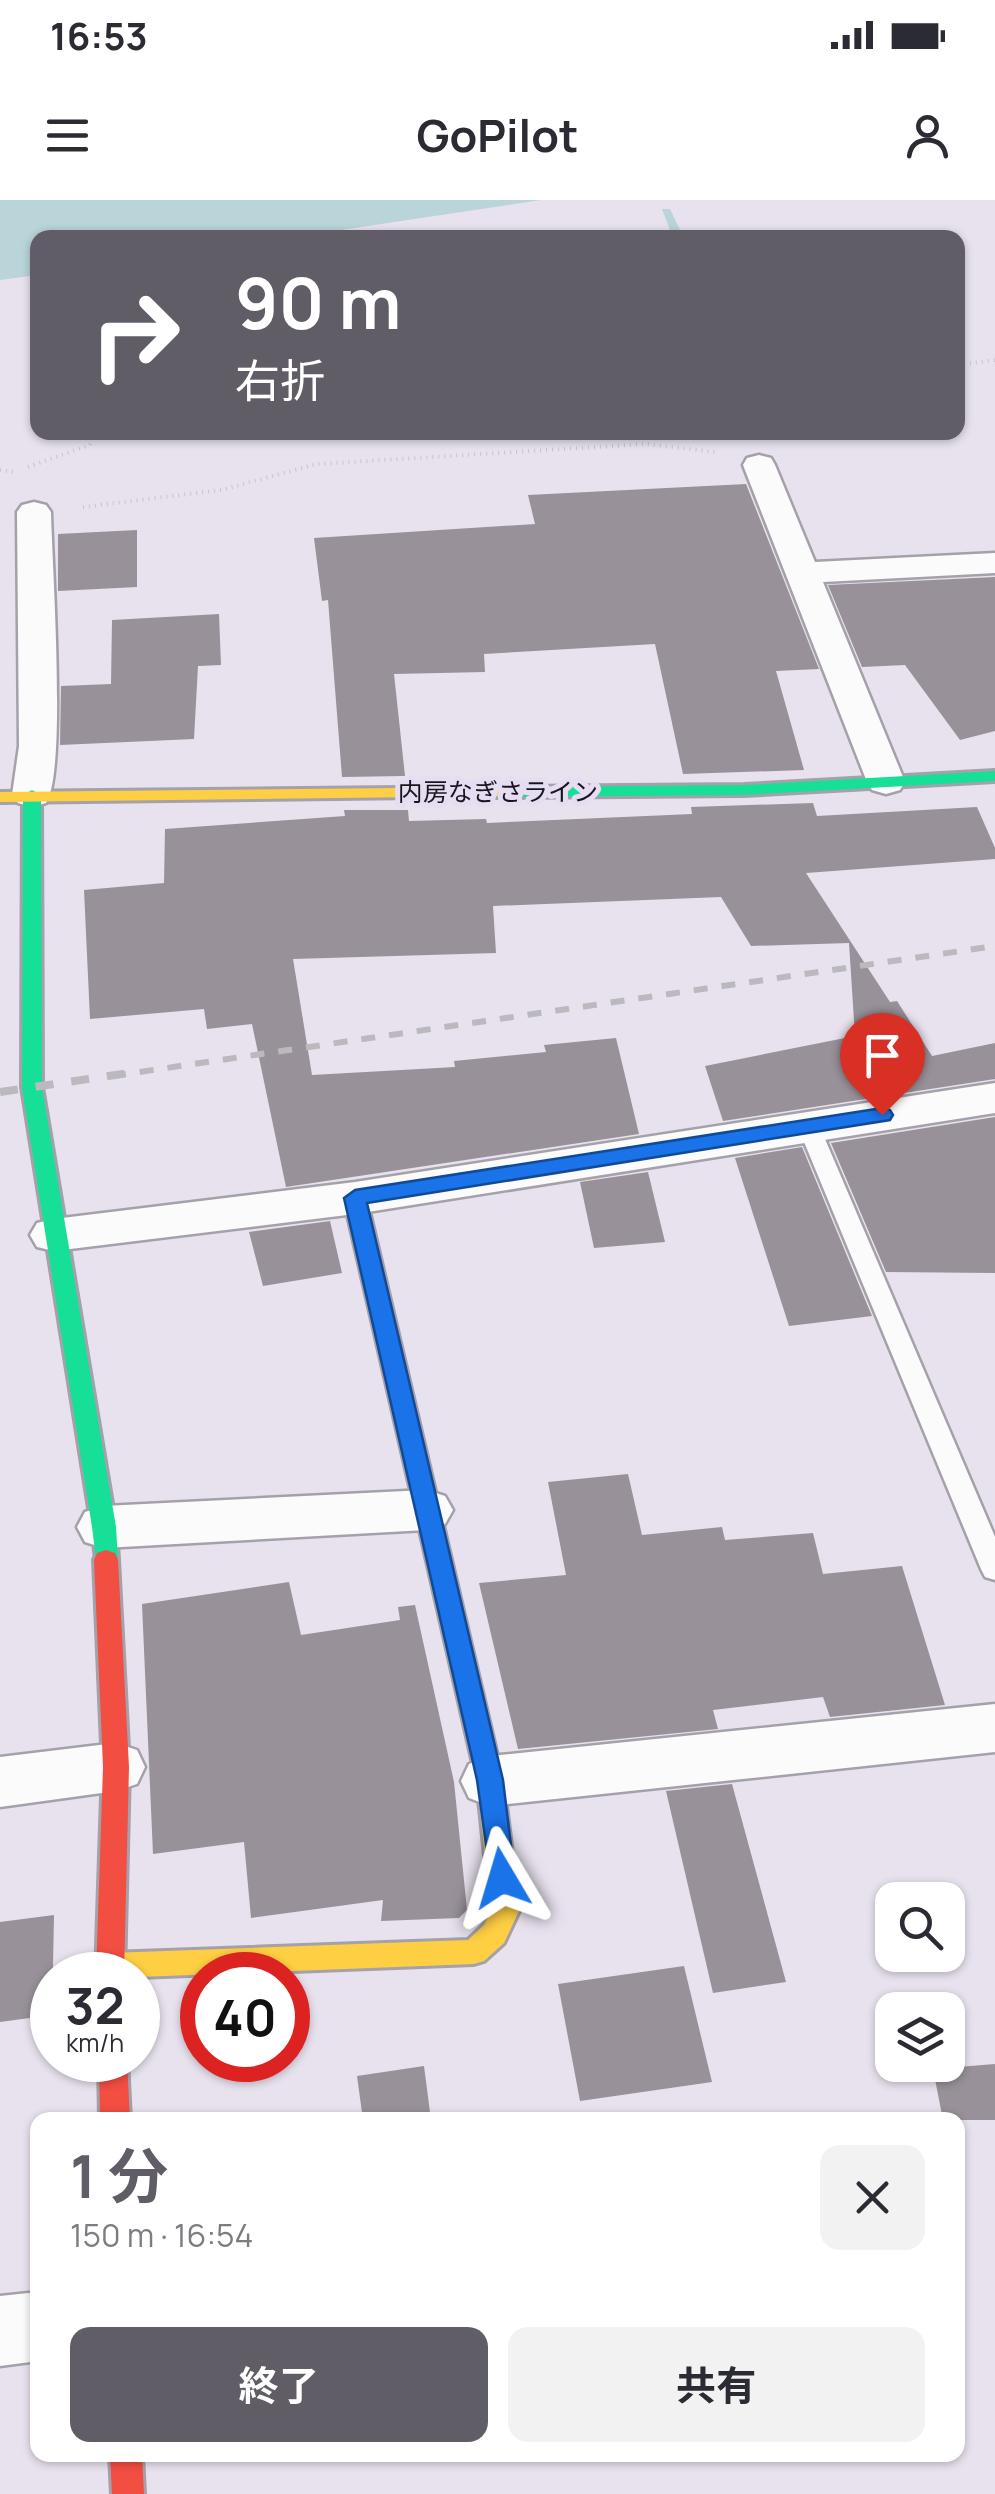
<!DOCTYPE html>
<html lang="ja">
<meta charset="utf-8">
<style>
body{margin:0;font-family:Manrope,"Noto Sans JP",sans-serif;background:#f2f2f3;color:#2b2b33;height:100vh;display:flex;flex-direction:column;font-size:38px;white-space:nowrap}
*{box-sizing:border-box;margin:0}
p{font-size:32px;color:#7c7c81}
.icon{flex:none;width:55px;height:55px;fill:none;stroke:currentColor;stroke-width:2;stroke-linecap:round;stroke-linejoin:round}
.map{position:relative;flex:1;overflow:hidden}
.drawer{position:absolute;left:30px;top:1912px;width:935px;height:350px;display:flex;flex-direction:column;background:#fff;border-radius:20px;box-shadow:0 2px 8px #0004}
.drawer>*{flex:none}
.hud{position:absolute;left:30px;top:30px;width:935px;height:210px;border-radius:20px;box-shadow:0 2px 8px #0004;background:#615d66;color:#fff;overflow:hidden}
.controls{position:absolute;left:875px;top:1682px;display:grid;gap:20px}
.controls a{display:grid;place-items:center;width:90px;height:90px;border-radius:20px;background:#fff;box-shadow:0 2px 8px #0004;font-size:50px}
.speed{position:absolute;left:30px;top:1752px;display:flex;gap:20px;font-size:50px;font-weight:700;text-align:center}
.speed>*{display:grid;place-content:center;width:130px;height:130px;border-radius:50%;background:#fff;box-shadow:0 2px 8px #0004;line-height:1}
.speed small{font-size:25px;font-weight:400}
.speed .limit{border:15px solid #d22;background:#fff;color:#111}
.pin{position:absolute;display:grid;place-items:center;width:85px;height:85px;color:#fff;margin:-102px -42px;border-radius:50% 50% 50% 0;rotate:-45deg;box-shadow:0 0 10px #0007}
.pin .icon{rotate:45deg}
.me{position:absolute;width:110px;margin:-55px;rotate:353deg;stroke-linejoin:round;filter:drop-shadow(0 0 8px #0008)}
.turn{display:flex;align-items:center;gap:35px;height:210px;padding:0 40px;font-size:45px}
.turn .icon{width:130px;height:130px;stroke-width:2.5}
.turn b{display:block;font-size:70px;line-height:85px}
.round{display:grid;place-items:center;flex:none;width:105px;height:105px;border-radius:20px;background:#f2f2f3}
.overview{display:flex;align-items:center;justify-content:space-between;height:170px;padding:0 40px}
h1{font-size:60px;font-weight:700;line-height:75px;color:#615d66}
.button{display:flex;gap:20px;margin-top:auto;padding:20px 40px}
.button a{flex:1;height:115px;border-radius:20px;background:#615d66;color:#fff;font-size:40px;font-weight:700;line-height:115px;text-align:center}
.button a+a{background:#f2f2f3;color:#2b2b33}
.status{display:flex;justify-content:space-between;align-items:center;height:70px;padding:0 50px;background:#fff;direction:ltr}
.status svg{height:28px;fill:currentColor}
header{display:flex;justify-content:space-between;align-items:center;height:130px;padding:0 40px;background:#fff;font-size:45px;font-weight:700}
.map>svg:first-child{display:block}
</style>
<div class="status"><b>16:53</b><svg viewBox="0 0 49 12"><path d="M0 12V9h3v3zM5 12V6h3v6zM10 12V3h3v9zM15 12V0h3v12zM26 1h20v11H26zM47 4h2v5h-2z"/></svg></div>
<header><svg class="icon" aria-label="menu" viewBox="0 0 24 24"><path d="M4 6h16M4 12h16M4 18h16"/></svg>GoPilot<svg class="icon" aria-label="person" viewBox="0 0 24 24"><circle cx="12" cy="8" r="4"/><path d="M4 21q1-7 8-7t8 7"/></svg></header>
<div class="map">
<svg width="995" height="2294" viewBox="0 0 995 2294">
<rect width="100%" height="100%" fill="#e8e2ee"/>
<path fill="#b9d5da" d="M0,0H541L294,37L38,38L37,75L0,80Z"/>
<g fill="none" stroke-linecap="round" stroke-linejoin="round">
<path fill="#b9d5da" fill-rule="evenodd" d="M662,9H670L684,38H673Z"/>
</g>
<path fill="#989199" d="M746,284L819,469L776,471L804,570L683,574L655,444L484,454L485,472L394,474L405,576L342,577L328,400L322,401L314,338L535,324L528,295Z
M137,330V387L58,391V334Z
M995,377V531L960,540L905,465L862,467L828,385Z
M219,414L221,465L198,466L194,539L60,545L61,486L111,484L112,420Z
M813,603L817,616L977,607L995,648V659L806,673L890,802L897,801L932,856L995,843V879L723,921L705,866L855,836L849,743L751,746L721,697L493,706L496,753L293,759L312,875L455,867L454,861L546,852L544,845L616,838L639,934L286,987L252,824L207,829L204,809L90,819L84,690L164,683L165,629L345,616L344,610H408L409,621L486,619L487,623L692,614L691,607Z
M995,917V1073L886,1072L831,943Z
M802,947L864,1097L872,1116L789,1126L735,958Z
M648,972L665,1042L594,1048L580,982Z
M330,1021L342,1073L263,1086L249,1032Z
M628,1274L642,1335L722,1327L725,1340L813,1333L823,1374L902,1366L945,1505L830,1517L823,1497L713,1510L718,1529L518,1549L479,1383L566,1375L548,1282Z
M289,1382L301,1435L400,1420L398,1407L415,1405L454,1582L467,1710L459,1718L381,1721L383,1700L251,1718L244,1642L153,1654L142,1404Z
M732,1584L786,1782L713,1793L666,1591Z
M54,1715L52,1815L0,1822V1722Z
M684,1766L712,1882L580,1901L558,1784Z
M995,1864V1920H943L933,1869Z
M424,1866L431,1920H363L357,1876Z"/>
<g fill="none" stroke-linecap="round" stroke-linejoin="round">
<g stroke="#a5a1aa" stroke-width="5">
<path id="lane" d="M808,918L819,925L995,1337V1380L985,1377L981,1369L797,925Z"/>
</g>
<g stroke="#a5a1aa" stroke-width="5">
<path id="street" d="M759,255L771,258L775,265L815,362L995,353V373L823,382L905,582L900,590L886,594L872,590L867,582L743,265L747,258Z
M34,302L46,305L51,312C52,362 67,573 46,603L32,607L18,603L12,595L19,546L17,312L22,305Z
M995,883V913L355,1014L54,1051L37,1047L30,1035L37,1023L54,1019L355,982Z
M426,1290L445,1296L453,1310L445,1324L426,1330L104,1348L85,1342L77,1327L85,1312L104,1306Z
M995,1504V1552L490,1606L469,1598L461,1581L469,1564L490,1556Z
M116,1543L137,1550L145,1567L137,1584L116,1591L0,1607V1557Z
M38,2092V2161L0,2166V2096Z"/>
</g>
<g stroke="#a5a1aa" stroke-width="6">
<path id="fast" d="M995,571V581L744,595L494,597L485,592L494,587L744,585Z
M32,590L41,595L42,887L116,1327L118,1360L115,1367H97L92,1327L22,887L23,595Z
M355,991L366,998L438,1304L434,1310H418L414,1304L344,998Z"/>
</g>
<g stroke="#a5a1aa" stroke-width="6">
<path id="slow" d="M494,587L500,588V596L0,602V592Z
M426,1295L434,1298L438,1304L503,1581L519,1711L504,1743L484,1761L474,1764L138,1777L100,1774L96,1765L100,1756L110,1753L468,1740L484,1725L491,1711L477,1581L414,1304L418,1298Z"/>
</g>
<g stroke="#a5a1aa" stroke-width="6">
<path id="jam" d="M106,1350L115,1353L118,1360L129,1567L124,1775H96L103,1567L94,1360L97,1353Z
M99,1860H127L130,1920H100Z
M110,2255H142L144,2294H112Z"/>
</g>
<path stroke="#c7c5c9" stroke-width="4" stroke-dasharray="1 5" stroke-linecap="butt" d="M958,165L995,160
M28,267L90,245L94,232
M0,270L14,272
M83,307L221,290L317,264L646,244L715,252"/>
<use href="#lane" fill="#fcfbfc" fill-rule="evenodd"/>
<use href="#street" fill="#fcfbfc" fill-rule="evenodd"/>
<use href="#fast" fill="#16e098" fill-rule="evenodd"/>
<use href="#slow" fill="#ffcf43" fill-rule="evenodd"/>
<use href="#jam" fill="#f24e42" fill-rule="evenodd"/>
<path stroke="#bbb9bd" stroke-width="6" stroke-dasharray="14 14" stroke-linecap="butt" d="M112,876L995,746"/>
<path stroke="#bbb9bd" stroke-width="8" stroke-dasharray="18 18" stroke-linecap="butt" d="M0,892L129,873"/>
</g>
<path fill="#1a73e8" stroke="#114b97" stroke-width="2.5" d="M882,908L890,910L893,915L890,920L367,1003L503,1580L515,1678L511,1687L502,1690L492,1687L477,1580L344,998L355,990Z"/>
<g text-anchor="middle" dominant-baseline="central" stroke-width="10" stroke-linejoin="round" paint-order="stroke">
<g font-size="25" fill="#19151d" stroke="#e7ddf3">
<text x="498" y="591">内房なぎさライン</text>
</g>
</g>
</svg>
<div class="controls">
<a><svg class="icon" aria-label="search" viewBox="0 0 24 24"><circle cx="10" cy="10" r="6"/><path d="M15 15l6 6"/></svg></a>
<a><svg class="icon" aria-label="layers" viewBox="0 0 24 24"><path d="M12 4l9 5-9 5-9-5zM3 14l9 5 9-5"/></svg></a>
</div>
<div class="speed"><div>32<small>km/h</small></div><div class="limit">40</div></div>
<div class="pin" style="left:882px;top:915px;background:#d93025"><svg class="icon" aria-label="arrive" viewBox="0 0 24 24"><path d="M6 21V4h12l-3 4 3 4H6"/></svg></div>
<svg class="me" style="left:502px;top:1678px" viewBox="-20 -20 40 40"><path d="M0-17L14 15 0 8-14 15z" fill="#1a73e8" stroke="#fff" stroke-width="4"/></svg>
<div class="hud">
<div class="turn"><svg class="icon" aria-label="right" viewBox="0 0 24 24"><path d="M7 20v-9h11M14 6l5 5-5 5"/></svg><div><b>90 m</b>右折</div></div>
</div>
<section class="drawer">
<div class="overview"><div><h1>1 分</h1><p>150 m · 16:54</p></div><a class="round"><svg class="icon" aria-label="close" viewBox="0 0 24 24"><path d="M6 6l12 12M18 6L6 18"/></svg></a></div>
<div class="button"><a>終了</a><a>共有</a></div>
</section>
</div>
